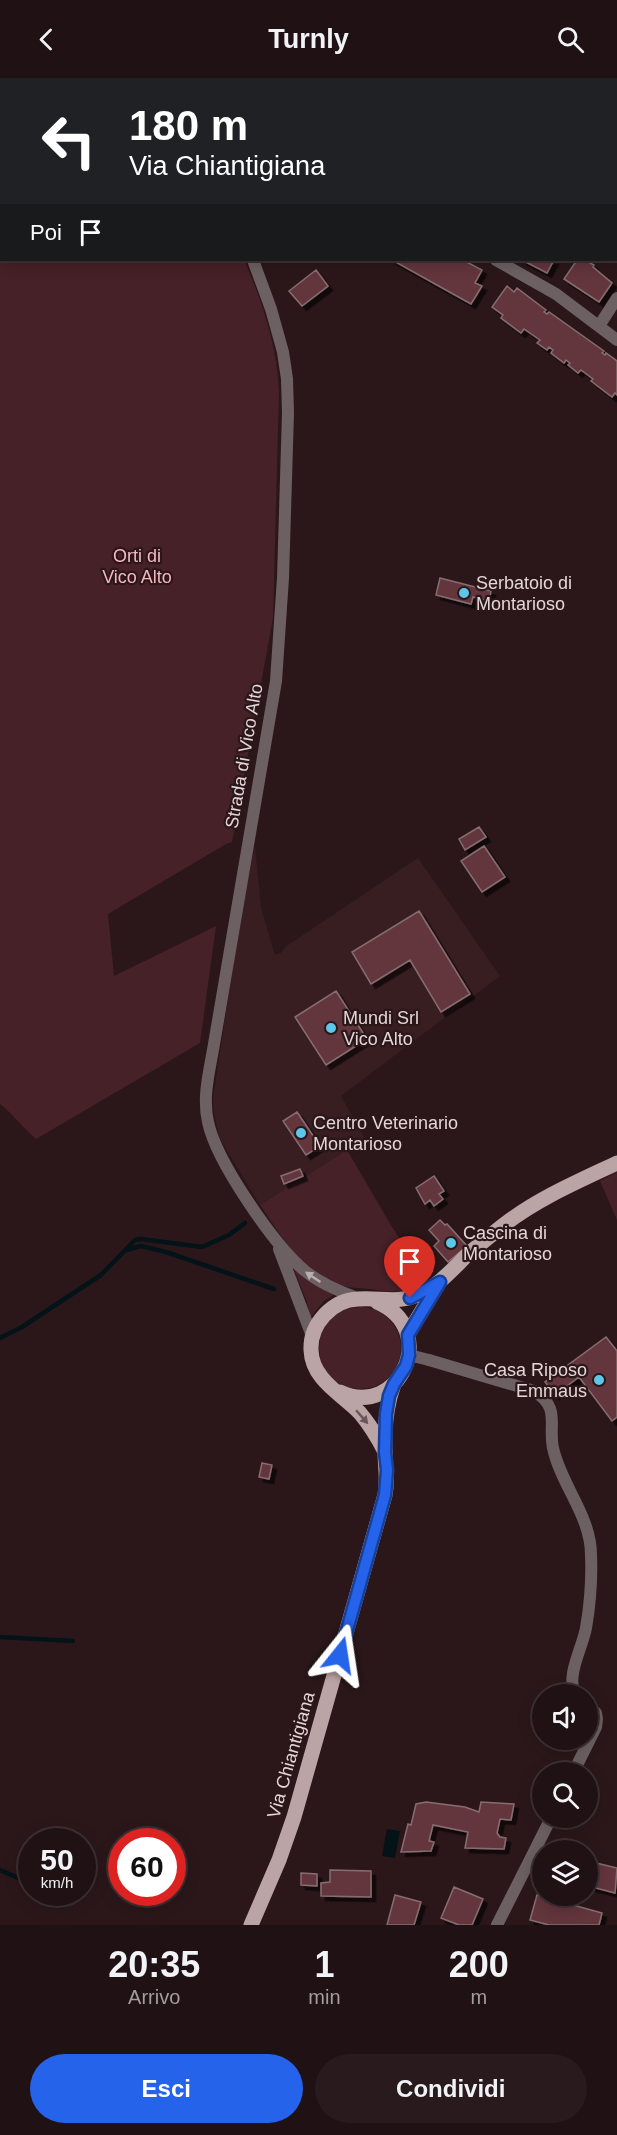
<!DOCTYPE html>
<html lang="it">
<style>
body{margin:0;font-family:Helvetica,sans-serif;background:#281a1d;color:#f1f3f6;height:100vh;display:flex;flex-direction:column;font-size:22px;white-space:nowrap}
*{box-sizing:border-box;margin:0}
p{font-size:20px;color:#a29da0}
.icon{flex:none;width:33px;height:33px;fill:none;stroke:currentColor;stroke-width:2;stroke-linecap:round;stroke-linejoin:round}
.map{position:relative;height:1847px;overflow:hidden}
.side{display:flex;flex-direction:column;background:#201114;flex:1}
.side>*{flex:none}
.top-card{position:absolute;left:0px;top:0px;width:618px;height:183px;box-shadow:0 3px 15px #0003,0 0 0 2px #3d3134;background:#202124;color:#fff;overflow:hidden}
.buttons{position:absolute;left:532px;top:1606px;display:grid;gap:12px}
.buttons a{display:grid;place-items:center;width:66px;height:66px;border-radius:50%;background:#201114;box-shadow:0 3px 15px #0003,0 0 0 2px #3d3134;font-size:30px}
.speed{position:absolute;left:18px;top:1750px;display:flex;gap:12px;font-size:30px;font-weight:700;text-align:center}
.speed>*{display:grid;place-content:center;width:78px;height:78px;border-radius:50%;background:#201114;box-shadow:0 3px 15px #0003,0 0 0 2px #3d3134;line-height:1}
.speed small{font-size:15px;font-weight:400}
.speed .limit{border:9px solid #d22;background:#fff;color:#111}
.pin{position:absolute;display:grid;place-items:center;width:51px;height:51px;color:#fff;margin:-62px -26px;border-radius:50% 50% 50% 0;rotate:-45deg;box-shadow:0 0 6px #0007}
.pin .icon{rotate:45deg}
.me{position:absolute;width:66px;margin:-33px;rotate:15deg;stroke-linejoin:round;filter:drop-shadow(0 0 4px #0008)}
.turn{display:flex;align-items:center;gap:21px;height:126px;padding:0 30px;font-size:27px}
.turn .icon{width:78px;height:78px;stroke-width:2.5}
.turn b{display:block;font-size:42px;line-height:51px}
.then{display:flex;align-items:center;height:57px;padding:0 30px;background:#0003;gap:12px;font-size:22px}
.eta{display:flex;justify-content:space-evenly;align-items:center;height:102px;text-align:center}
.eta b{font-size:36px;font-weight:700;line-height:42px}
.button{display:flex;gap:12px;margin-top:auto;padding:12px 30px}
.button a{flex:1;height:69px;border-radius:36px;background:#2563eb;color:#fff;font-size:24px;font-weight:700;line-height:69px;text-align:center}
.button a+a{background:#281a1d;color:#f1f3f6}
header{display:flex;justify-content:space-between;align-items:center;height:78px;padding:0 30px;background:#201114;font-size:27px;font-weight:700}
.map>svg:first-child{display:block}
</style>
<header><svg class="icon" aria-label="back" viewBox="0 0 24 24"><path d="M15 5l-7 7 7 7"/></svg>Turnly<svg class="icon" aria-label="search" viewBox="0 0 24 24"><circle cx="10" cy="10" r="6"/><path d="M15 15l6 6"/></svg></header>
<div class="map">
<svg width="617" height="1847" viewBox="0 0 617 1847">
<defs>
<filter id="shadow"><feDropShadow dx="4.5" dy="4.5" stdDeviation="0" flood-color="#0009"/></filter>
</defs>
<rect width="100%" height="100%" fill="#2b171a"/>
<path fill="#381d21" d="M255,767L261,830L275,877L281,875L285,869L418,780L500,898L341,1018L365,1061L260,1127L220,1061L214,1035L213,1021L242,828Z"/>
<path fill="#462127" d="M0,0L102,1L2,2V182H244C262,223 277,267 279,313L273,540L232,764L226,766L108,836L114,898L216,848L200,965L36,1061C23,1050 14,1037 0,1026Z
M347,1072L392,1149L428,1203C406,1215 395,1215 370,1211C360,1210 347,1210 337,1206C301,1194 281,1157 260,1127Z
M617,1094V1142L600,1103Z
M293,1189L334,1217L324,1223L310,1240L307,1224Z
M319 1270a41 41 0 1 1 82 0a41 41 0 1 1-82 0Z"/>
<path fill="#031318" d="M387,1751L400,1753L395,1780L382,1778Z"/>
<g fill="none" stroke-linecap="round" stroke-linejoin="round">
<path stroke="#031318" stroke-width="4.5" d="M127,1172L141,1168L166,1174L274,1211
M0,1260L22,1249L101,1197L135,1162L141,1161L202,1169L229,1157L245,1145
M0,1559L73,1563
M0,1792L32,1806
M49,1815L52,1817"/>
</g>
<path fill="#63363e" stroke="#866d70" stroke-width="1.5" filter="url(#shadow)" d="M392,182H463L482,192L475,205L482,208L471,226Z
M522,182H554L547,195Z
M577,182H585L594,187L593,189L612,205L599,224L564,201Z
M316,192L328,208L302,228L289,213Z
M507,208L514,214L517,210L546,232L544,234L547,236L549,234L604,273L602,275L605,277L606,275L617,283V317L615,315L612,319L591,303L593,301L581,292L578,295L568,287L570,285L566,282L564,285L551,275L553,272L549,269L547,272L537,265L540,262L524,251L521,255L501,240L503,237L492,229Z
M440,500L491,513L489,523L473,519L471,526L436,517Z
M479,749L486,759L465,772L459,761Z
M484,768L505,799L482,814L461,783Z
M419,833L470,916L441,934L410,882L371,906L352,874Z
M336,913L367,961L326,987L295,939Z
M297,1034L320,1068L306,1077L283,1043Z
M300,1091L303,1098L284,1106L281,1098Z
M434,1098L444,1113L439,1116L443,1121L434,1128L430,1122L425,1126L416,1110Z
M440,1142L445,1147L447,1146L467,1168L448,1184L434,1168L439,1163L429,1152Z
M606,1259L617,1273V1339L612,1343L579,1299L555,1317L545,1304Z
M262,1385L272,1387L269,1401L259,1399Z
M426,1724L465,1729L479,1734L481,1724L514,1726L511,1742L500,1741L497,1755L500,1759L506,1760L504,1771L465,1770L468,1754L433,1747L429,1763L434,1764L431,1773L401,1774L408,1746L411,1747L416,1726Z
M588,1783L617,1790L615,1815L588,1808Z
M330,1792L371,1793V1819L321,1818V1805L330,1804Z
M301,1795L317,1796V1808L301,1807Z
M454,1809L483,1821L472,1847H459L441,1840Z
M395,1817L421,1824L414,1847H387Z
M537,1817L602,1835L599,1847H549L530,1842Z"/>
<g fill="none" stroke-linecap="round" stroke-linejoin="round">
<path stroke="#6c6062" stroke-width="12" d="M409,1277L429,1282"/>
<path stroke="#6c6062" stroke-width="12" d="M267,0L269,2
M300,2L301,0
M496,182L556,216L617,262
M599,248L617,220
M429,1282L534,1313C561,1330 548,1346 553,1370C561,1407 591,1438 591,1477C592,1501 590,1527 586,1550C582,1571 566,1597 575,1617
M573,1695L596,1649L597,1641L596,1635L588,1627
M497,1847L551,1740"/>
<path stroke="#6c6062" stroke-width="12" d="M174,0L175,2
M253,182L271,231L283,274L287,301L288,335L283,500L276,603L214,966C210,991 202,1018 208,1044C216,1083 274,1167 305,1193C321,1206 340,1213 359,1221
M279,1171L312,1258"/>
<path stroke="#bba4a6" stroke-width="15" d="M408,1256L437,1208
M340,1314C399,1342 441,1251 377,1224
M385,1374C378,1360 370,1347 360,1335C342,1316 312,1302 311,1272C310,1246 332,1222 358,1221C379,1219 397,1226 417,1217C437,1209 451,1193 466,1178C479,1167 492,1156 505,1146C539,1120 579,1103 617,1085
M251,1847L279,1782L294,1739L385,1417C388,1401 385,1388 385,1373C384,1350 386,1328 394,1306"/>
</g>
<defs><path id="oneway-solid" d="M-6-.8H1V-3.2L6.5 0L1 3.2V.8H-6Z" transform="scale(1.5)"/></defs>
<use fill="#baadae" href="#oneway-solid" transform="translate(313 1199) rotate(-146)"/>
<use fill="#6c5659" href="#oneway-solid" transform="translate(362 1339) rotate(49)"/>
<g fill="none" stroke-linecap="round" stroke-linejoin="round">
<g stroke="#184099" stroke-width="15">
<path id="route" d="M340,1577L385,1417L387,1392L385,1374L386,1336L389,1318L394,1306L406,1288L409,1277L408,1257L440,1204L410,1220"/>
</g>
<use href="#route" stroke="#2563eb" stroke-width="10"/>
</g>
<g fill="#5dc7e8" stroke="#2b171a" stroke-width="2">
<circle cx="464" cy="515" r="6"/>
<circle cx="331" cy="950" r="6"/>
<circle cx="301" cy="1055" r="6"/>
<circle cx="451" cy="1165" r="6"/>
<circle cx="599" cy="1302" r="6"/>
</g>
<g text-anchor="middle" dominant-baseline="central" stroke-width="4.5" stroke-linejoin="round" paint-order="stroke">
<g font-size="18" fill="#f7b6bf" stroke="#2b171a">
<text x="137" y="478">Orti di<tspan x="137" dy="21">Vico Alto</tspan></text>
</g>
<g font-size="18" fill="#e4d6d7" stroke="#2b171a" text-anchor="start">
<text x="476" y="505">Serbatoio di<tspan x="476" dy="21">Montarioso</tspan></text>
<text x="343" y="940">Mundi Srl<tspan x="343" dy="21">Vico Alto</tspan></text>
<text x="313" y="1045">Centro Veterinario<tspan x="313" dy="21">Montarioso</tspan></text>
<text x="463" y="1155">Cascina di<tspan x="463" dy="21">Montarioso</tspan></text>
<text x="587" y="1292" text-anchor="end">Casa Riposo<tspan x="587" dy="21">Emmaus</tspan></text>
</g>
<g font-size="18" fill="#e4d6d7" stroke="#2b171a">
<text transform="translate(244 678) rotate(-80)">Strada di Vico Alto</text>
<text transform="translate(291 1677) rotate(-74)">Via Chiantigiana</text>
</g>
</g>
</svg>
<div class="buttons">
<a><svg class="icon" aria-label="sound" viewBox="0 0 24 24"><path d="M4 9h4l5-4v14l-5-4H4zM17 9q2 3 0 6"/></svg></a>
<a><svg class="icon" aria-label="search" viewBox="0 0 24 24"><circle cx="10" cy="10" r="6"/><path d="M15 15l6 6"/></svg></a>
<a><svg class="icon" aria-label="layers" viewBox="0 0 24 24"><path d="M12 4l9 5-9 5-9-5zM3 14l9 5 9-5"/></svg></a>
</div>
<div class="speed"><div>50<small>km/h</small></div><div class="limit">60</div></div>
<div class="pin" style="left:410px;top:1220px;background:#d93025"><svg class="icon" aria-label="arrive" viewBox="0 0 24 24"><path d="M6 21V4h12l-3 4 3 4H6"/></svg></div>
<svg class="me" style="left:340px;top:1577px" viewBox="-20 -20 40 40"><path d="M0-17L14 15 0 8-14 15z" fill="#2563eb" stroke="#fff" stroke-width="4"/></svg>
<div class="top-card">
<div class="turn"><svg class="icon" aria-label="left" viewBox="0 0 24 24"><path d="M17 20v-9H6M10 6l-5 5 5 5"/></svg><div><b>180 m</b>Via Chiantigiana</div></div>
<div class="then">Poi<svg class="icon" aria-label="arrive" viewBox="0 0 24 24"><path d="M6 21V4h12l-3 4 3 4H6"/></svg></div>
</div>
</div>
<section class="side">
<div class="eta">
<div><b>20:35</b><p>Arrivo</p></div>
<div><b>1</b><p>min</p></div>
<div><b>200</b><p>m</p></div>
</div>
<div class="button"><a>Esci</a><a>Condividi</a></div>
</section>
